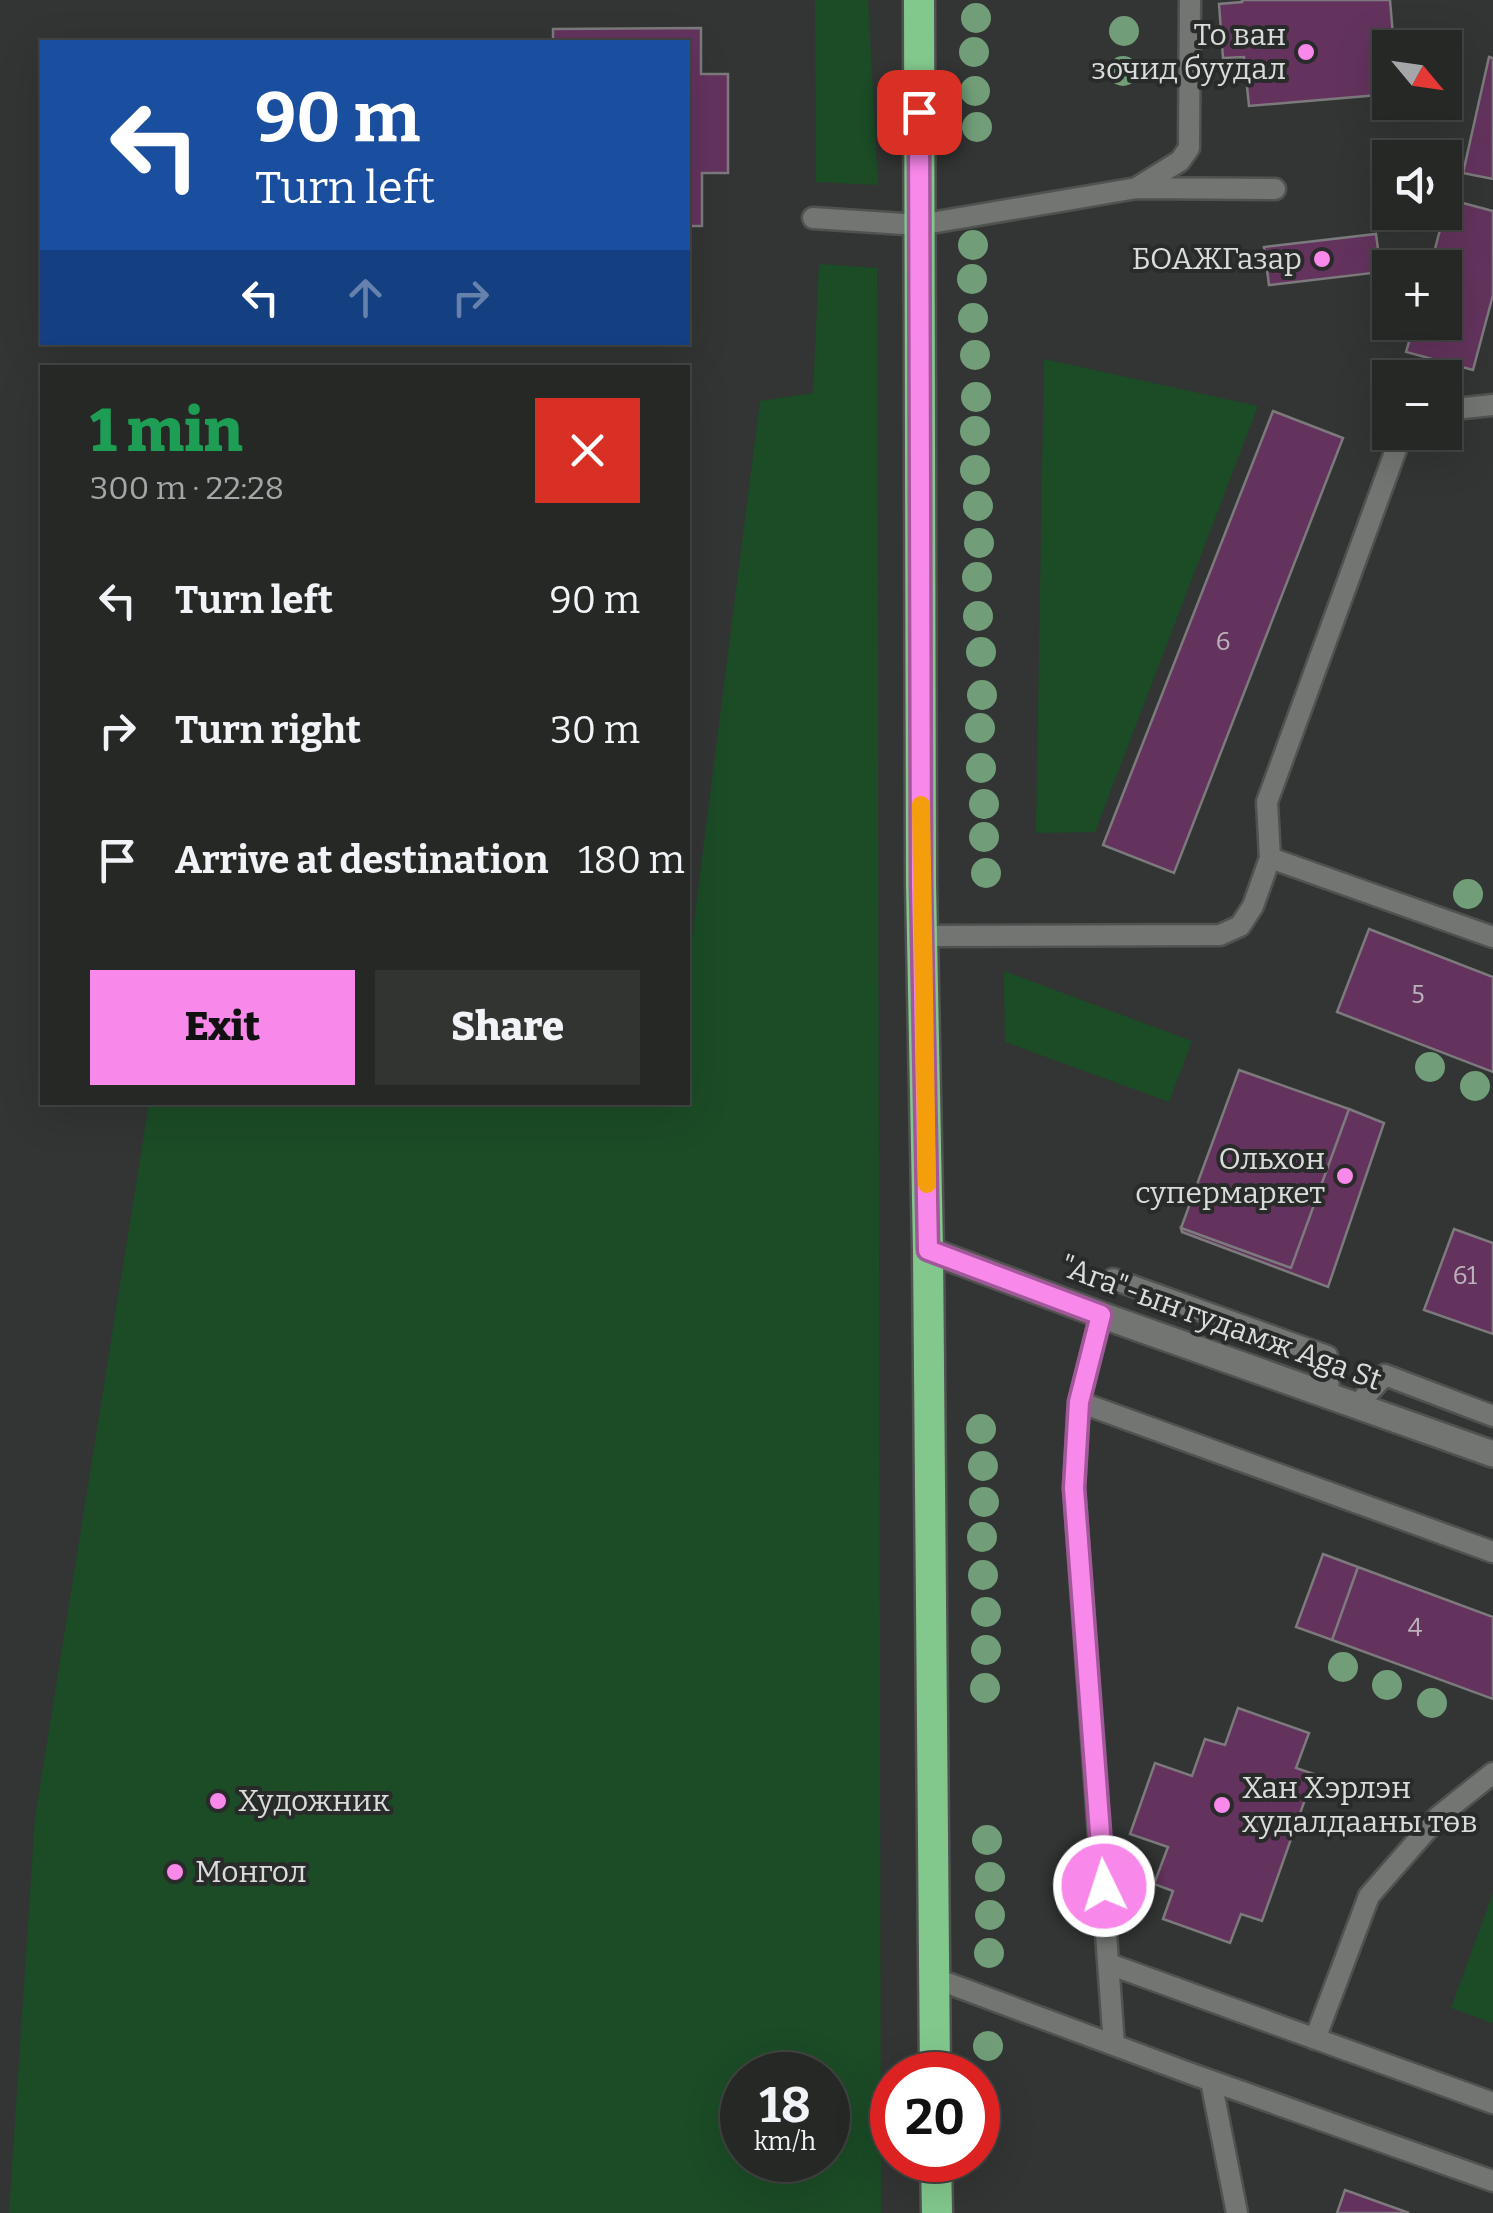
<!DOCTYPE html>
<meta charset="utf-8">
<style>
body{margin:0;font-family:Bitter,serif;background:#323432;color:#f1f3f6;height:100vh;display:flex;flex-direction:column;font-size:38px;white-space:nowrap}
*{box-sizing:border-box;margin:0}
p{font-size:32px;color:#a4a6a7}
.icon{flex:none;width:55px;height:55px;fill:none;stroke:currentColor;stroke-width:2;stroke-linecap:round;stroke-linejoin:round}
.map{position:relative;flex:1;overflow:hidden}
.details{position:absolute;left:40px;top:365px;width:650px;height:740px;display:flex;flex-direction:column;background:#262826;border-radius:0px;box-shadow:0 10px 40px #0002,0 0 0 2px #424443}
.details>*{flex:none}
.guide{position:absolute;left:40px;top:40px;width:650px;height:305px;border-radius:0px;box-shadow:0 10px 40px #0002,0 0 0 2px #424443;background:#1a4fa0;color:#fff;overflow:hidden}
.needle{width:65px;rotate:119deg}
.fabs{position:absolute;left:1372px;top:30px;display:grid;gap:20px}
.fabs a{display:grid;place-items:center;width:90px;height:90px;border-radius:0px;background:#262826;box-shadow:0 10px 40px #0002,0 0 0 2px #424443;font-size:50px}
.speed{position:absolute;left:720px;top:2052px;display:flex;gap:20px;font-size:50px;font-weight:700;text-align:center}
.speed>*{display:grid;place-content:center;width:130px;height:130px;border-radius:50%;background:#262826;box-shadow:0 10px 40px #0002,0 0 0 2px #424443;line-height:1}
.speed small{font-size:25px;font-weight:400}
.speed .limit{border:15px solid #d22;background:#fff;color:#111}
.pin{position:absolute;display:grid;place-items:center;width:85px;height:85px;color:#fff;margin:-42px;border-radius:20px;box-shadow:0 5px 15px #0006}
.me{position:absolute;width:110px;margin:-55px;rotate:356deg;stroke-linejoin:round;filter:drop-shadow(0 0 8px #0008)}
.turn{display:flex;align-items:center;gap:35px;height:210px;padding:0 50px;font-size:45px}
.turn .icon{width:130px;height:130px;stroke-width:2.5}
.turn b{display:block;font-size:70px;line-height:85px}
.lanes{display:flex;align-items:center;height:95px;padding:0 50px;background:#0003;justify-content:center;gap:50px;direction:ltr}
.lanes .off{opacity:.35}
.round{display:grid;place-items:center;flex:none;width:105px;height:105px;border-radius:0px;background:#323432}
.head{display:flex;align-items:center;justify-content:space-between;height:170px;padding:0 50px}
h1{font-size:60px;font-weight:800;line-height:75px;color:#1e9e55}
.button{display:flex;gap:20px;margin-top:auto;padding:20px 50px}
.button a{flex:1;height:115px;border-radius:0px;background:#f888ea;color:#111;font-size:40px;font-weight:800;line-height:115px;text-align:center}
.button a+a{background:#323432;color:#f1f3f6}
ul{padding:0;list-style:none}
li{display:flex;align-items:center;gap:30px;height:130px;padding:0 50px}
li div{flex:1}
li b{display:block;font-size:38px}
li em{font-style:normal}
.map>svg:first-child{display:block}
</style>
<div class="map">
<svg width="1493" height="2213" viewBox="0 0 1493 2213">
<rect width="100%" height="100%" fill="#323533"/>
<path fill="#1b4c26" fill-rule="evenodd" d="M815,0H868L878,185L816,182Z
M819,264L877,268L881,2213H9L35,1818L149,1103L688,1102V969L760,401L813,393ZM742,2075H828V2160H742Z
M1044,359L1258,406L1095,832L1036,833Z
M1004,971L1192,1041L1169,1102L1005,1042Z
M1493,1893V2023L1451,2008Z"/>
<path fill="#63335d" stroke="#7c7a7c" stroke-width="2.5" d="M1242,0H1390L1394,48H1390V94L1249,106L1244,57L1223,58L1219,4L1242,2Z
M701,28V74H728V173H702V226H688V42H553V29Z
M1489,57L1493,58V179L1463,173Z
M1448,199L1493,211V295L1473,370L1406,352L1415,322H1445V268H1430Z
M1376,234L1381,272L1269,285L1264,247Z
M1273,411L1343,438L1174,873L1103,845Z
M1369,929L1493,977V1072L1337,1012Z
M1239,1070L1349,1109L1291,1268L1181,1228Z
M1349,1109L1384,1123L1328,1287L1182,1232L1181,1228L1291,1268Z
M1454,1229L1493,1243V1334L1424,1310Z
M1323,1554L1358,1567L1332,1640L1296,1627Z
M1358,1567L1493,1617V1699L1332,1640Z
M1238,1708L1309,1733L1296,1768L1314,1774L1262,1921L1241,1914L1230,1943L1163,1919L1173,1891L1154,1884L1168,1847L1130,1834L1155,1763L1192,1776L1205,1739L1225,1745Z
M1345,2190L1409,2213H1337Z"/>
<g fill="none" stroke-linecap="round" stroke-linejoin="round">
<g stroke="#505250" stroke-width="25">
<path id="lane" d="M1138,187L1180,161L1189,148L1190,0
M813,218L919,225L1137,188L1275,189
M1445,410L1493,405
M1270,858L1267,802L1397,447L1405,432
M922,936L1220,935L1240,926L1253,906L1270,858L1493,937
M1113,1279L1327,1356L1329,1397
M1101,1315L1079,1402L1493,1552
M1079,1402L1074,1488L1114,2045
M1356,1406L1385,1375L1493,1416
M1109,1964L1493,2103
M934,1978L1189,2073L1493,2181
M1315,2039L1369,1896L1439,1816L1493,1773
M1211,2081L1237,2213"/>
</g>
<g stroke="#505250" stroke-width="30">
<path id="street" d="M928,1250L1101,1315L1493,1454"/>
</g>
<g stroke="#505250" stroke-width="35">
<path id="highway" d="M919,0L921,884L928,1250L935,2075
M936,2160L937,2213"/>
</g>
<use href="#lane" stroke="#727572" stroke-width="20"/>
<use href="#street" stroke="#727572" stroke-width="25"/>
<use href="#highway" stroke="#82c88d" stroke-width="30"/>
</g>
<g fill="#719e78">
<circle cx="976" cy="18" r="15"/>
<circle cx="1124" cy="31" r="15"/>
<circle cx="974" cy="52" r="15"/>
<circle cx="1123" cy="71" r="15"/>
<circle cx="975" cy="91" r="15"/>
<circle cx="977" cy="127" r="15"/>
<circle cx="973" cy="245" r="15"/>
<circle cx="972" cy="279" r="15"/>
<circle cx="973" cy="318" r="15"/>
<circle cx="975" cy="355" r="15"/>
<circle cx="976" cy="397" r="15"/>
<circle cx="975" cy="431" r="15"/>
<circle cx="975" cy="470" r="15"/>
<circle cx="978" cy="506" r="15"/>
<circle cx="979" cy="543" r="15"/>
<circle cx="977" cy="577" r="15"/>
<circle cx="978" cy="616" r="15"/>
<circle cx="981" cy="652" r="15"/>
<circle cx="982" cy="695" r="15"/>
<circle cx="980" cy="728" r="15"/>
<circle cx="981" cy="768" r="15"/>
<circle cx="984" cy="804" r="15"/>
<circle cx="984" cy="837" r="15"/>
<circle cx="986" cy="873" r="15"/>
<circle cx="1468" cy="894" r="15"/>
<circle cx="1430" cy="1067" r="15"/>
<circle cx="1475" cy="1086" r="15"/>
<circle cx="981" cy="1429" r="15"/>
<circle cx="983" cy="1466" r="15"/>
<circle cx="984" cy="1502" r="15"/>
<circle cx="982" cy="1537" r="15"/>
<circle cx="983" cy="1575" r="15"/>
<circle cx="986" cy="1612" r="15"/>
<circle cx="986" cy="1650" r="15"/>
<circle cx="1343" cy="1667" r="15"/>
<circle cx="1387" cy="1685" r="15"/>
<circle cx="985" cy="1688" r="15"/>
<circle cx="1432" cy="1703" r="15"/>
<circle cx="987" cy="1840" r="15"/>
<circle cx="990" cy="1877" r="15"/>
<circle cx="990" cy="1915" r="15"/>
<circle cx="989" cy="1953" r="15"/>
<circle cx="988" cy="2046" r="15"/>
</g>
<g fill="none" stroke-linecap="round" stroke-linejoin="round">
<g stroke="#a15898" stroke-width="25">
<path id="route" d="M919,112L921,884L928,1250L1101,1315L1079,1402L1074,1488L1104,1886"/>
</g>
<use href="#route" stroke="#f888ea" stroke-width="18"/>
<path stroke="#f59e0b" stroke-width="18" d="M921,805L927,1184"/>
</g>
<g fill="#f888ea" stroke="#282b29" stroke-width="4">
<circle cx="1306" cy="52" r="10"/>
<circle cx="1322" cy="259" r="10"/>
<circle cx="1345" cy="1176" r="10"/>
<circle cx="218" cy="1801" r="10"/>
<circle cx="1222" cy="1805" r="10"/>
<circle cx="175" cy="1872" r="10"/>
</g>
<g text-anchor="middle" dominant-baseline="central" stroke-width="8" stroke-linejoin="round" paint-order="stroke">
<g font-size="25" fill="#bcb2bb">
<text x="1223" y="642">6</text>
<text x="1418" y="995">5</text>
<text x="1465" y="1276">61</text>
<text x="1415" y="1628">4</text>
</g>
<g font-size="30" fill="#dadcda" stroke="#282b29" text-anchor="end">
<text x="1286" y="35">То ван<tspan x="1286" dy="34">зочид буудал</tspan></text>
<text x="1302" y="259">БОАЖГазар</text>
<text x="1325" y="1159">Ольхон<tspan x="1325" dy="34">супермаркет</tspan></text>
<text x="1242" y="1788" text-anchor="start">Хан Хэрлэн<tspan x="1242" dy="34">худалдааны төв</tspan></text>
<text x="238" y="1801" text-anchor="start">Художник</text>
<text x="195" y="1872" text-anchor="start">Монгол</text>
</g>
<g font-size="30" fill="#dadcda" stroke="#282b29">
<text transform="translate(1221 1323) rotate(20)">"Ага"-ын гудамж Aga St</text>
</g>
</g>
</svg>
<div class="fabs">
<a><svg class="needle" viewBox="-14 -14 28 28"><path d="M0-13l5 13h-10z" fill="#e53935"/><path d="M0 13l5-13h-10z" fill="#a4a6a7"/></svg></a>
<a><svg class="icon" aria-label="sound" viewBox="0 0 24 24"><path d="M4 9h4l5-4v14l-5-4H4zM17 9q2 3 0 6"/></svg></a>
<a>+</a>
<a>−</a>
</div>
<div class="speed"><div>18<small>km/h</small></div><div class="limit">20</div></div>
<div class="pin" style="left:919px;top:112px;background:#d93025"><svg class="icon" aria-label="arrive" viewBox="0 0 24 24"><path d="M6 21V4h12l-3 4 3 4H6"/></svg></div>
<svg class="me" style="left:1104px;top:1886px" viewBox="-20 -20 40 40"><circle r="17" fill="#f888ea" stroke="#fff" stroke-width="3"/><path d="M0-11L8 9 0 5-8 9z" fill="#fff"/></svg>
<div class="guide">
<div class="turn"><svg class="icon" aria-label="left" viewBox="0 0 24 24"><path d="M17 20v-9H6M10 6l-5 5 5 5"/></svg><div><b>90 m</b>Turn left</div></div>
<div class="lanes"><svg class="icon" aria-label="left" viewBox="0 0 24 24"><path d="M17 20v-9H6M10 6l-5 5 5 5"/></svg><svg class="icon off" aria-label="ahead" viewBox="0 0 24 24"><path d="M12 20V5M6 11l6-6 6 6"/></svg><svg class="icon off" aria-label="right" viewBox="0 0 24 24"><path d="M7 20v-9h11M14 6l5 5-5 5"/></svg></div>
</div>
<section class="details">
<div class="head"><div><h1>1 min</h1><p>300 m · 22:28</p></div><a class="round" style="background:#d93025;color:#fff"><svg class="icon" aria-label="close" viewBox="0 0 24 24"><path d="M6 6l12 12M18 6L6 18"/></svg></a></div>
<ul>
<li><svg class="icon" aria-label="left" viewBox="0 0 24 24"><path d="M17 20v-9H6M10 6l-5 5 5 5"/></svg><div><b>Turn left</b></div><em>90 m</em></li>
<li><svg class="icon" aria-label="right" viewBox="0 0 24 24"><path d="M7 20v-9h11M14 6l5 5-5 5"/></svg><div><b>Turn right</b></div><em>30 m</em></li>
<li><svg class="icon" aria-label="arrive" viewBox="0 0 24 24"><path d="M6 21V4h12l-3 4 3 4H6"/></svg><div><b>Arrive at destination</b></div><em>180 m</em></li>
</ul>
<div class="button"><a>Exit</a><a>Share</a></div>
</section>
</div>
